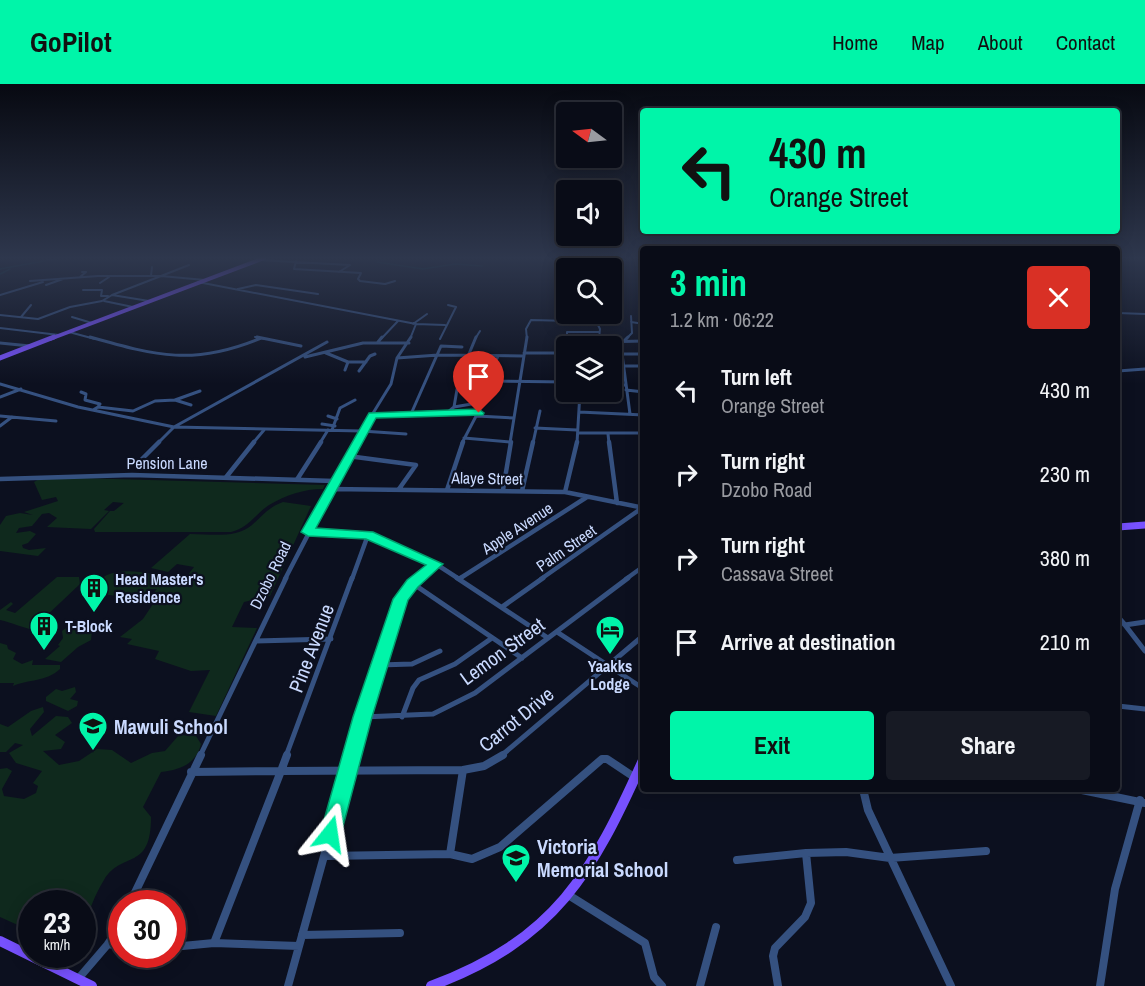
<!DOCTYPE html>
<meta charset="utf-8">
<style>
body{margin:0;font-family:"Archivo Narrow",sans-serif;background:#171a24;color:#f1f3f6;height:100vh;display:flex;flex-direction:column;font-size:22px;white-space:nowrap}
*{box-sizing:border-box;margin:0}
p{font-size:20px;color:#999ba1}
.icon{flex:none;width:33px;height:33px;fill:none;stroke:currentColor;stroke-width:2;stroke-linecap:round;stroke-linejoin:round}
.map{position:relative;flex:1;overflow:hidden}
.sheet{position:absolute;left:640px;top:162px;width:480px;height:546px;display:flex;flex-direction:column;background:#090c17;border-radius:6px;box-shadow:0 3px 15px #0003,0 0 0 2px #292c36}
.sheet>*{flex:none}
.top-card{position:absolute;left:640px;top:24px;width:480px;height:126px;border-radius:6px;box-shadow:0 3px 15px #0003,0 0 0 2px #292c36;background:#00f5a9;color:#111;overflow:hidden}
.needle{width:39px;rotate:285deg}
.fabs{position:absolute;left:556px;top:18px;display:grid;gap:12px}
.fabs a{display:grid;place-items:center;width:66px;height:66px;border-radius:6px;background:#090c17;box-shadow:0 3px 15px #0003,0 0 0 2px #292c36;font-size:30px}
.speed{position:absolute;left:18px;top:806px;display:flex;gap:12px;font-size:30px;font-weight:700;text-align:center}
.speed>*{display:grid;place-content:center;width:78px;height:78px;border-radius:50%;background:#090c17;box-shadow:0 3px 15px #0003,0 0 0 2px #292c36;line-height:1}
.speed small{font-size:15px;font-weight:400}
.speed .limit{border:9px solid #d22;background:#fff;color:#111}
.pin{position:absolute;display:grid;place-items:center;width:51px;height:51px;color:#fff;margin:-62px -26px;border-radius:50% 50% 50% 0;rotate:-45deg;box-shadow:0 0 6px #0007}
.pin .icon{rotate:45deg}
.me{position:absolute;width:66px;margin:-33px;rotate:15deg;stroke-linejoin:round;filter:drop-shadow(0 0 4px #0008)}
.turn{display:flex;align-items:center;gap:21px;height:126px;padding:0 30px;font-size:27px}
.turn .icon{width:78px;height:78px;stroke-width:2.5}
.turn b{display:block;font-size:42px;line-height:51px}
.round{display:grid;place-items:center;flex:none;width:63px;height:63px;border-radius:6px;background:#171a24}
.head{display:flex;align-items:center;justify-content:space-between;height:102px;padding:0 30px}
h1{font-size:36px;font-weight:700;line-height:45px;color:#00f5a9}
.button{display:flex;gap:12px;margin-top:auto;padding:12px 30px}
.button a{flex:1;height:69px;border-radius:6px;background:#00f5a9;color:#111;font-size:24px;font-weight:700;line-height:69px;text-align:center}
.button a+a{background:#171a24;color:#f1f3f6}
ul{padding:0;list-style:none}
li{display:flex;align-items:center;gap:18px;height:84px;padding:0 30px}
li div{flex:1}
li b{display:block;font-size:22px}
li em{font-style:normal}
header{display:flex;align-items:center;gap:36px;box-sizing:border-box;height:84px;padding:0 30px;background:#00f5a9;color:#111}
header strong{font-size:28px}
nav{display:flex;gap:33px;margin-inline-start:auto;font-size:21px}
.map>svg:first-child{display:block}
</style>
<header>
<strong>GoPilot</strong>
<nav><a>Home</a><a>Map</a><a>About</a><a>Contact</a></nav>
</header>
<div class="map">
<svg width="1145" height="902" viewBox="0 0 1145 902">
<rect width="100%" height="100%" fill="#0c101f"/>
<path fill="#0f291d" d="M43,393L325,401L323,405C304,405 286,411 269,421C255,430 249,444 231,448H95L94,445L110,427H114L146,401L124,419L113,418L104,426L109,427L91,445L47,443L57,434L49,429L42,430L32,442L19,444L16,449L30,447L36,450L28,459L22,461L23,464L29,466L46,464L38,472L0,467V441L6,432L20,429L33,431L24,428L58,417L56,413L42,416L34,398Z
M283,418L311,422L270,512L244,518L232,543L257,544L216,632L189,628L210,586L191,587L155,575L159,567L127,560L132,555L120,553L143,535L153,520L147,521L145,518L157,505H149L138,515L102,510L93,504C97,500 102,493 107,491C125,483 155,489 172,496L179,491L187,492L194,483L177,480L168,488L151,484L190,450C211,450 235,455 252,441C263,431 269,423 283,418Z
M57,493H79L80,500L43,535L56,539C40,555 17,539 0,536V526L11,518L13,520L6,526L15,529Z
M70,541L92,546L91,556L78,563L61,578L45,575L60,562L58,561L63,554L62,547Z
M0,559L7,561L8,565L16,569L13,575L22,580L33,576L32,581H60V585C46,598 29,595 13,602L14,599H0Z
M75,603L76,608L70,615L78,617L77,622L68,627L46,617V613L56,605L62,607Z
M43,623L44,628L30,645L32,652L56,632L68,633L72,639L55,651L65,658L61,665L43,667L59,681L79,677L97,665L112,666L131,679L152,669L165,667L179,651L196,652L201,660C196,680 180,686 161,688L143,723L151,733C151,788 122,766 104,796C95,810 89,828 83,844L82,819H32L31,847L0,833V685L7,684L12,687L2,705L4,712L24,715L36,709L38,702L33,699L42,687L16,679L9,669L23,661L15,659L6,668H0V640L8,643L31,627Z"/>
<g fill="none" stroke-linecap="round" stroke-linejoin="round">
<path stroke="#08313d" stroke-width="1.5" d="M385,174L377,178L423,185L455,180L482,182
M0,185L60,174
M0,190L10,185"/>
<path stroke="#355180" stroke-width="2" d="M259,176L350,181L339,188
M296,177L294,185L361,189L358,195L360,197L385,200L395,197
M151,192L152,183
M80,193L86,188H82
M30,197L98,192H161L189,181
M198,198L416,240L445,241
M100,199L109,193
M46,201L63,195
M238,205L256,201L318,210
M83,206H102L101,212H108
M0,211L43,198
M104,217L133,223
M149,217L112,211L161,192L205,196
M1118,229L1145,230
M0,231L38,235L70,223L102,217L112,211
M21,233L31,221
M72,233L92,239
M596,237L600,245L599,255
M631,238L644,240
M413,240L427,230
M0,244L59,251
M69,248L95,255
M255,253L265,255
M259,255L261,254
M381,255L398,237
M410,255L416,240
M440,255L456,223L448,221
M475,255L480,247
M527,255L526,245L531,236L570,237
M567,255V248H599
M626,255L632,249L631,232"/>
<path stroke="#355180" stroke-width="3" d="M90,253C157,272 194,282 261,254
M257,253L301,262
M567,253V269
M625,256L628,253
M378,258L382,253
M599,258L644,257
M0,259L30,262
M599,262L600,253
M326,269L348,278L345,286
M524,269H567
M612,270H644
M622,270L630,330
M305,273L363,259H409
M397,274L438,271L523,272
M348,278H366
M623,282H644
M359,287L370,272L375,270
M1118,287L1145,285
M459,294L478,293
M490,297L567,298
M0,300L78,323L174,343L362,347L355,359
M612,301H624
M626,306L644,308
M81,308L86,310L85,316L100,320L98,323
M0,313L21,305
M175,316L200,307
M454,323L483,318
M93,326L98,323L133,327L155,317L175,316L191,321
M579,328L644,331
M447,329L454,323L459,294L476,253
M411,330L441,262L462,263
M373,331L479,329
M0,332L56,337
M328,332L337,335
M477,332L514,334
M322,340L335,342
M0,342L12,333
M535,344L577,346
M332,346L340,324L355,316
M362,347L391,300L397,274L411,253
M362,347L406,350
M579,349H644
M608,350L609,359
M464,354L511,358
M158,359L174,343L327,258
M253,359L264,346
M320,359L328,346
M462,359L485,315L490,289L498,272
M510,359L527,253
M533,359L540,327
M577,359L580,308"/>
<path stroke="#355180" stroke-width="4.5" d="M609,358L617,419
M348,372L416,381L399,405
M141,376L159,358
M227,392L254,358
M298,394L321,358
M0,395L132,391L334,397
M330,405L565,408L644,424
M447,406L463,358
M503,406L511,358
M522,407L533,358
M565,408L577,358
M308,448L368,451L436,480L417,495
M436,480L459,495
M285,495L356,358
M352,495L368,451
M459,495L587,413
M541,495L642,424
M626,495L644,482"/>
<path stroke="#355180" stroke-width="5" d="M457,494L548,554
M459,495L461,494
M412,499L522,574
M502,523L543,494
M1118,533L1125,541L1145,538
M1125,541L1145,567
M557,548L644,605
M256,557L331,555
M379,581L412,580L440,567
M1118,622L1145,625
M363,633L433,630L475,609L628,494
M402,633L413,604L419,596L455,580L492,554
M200,672L286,494
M286,672L352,494
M352,672L400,515L419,494
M501,672L644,551"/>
<path stroke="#355180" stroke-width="8" d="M287,671L281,687L463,686
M863,705L868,726L951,902
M1077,705L1145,719
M450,770L472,775L500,763L602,675H607L634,693
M325,772L450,770L463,686L484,682L503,671
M737,776L806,769L846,768L890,774L986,767
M570,812L645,859L654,893L662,902
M130,819L201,671
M302,851L400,849
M214,859L299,862
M108,860L122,862
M172,863L214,859L281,687L191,688
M78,895L108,860L122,837
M288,902L352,671
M700,902L716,843
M778,902L773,872L775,864L805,833L811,819L806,769
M1100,902L1115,805L1140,716"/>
<path stroke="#7751ff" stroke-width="4" d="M50,255L264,174"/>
<path stroke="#7751ff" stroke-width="5" d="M0,274L54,253"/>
<path stroke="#7751ff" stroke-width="7" d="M1118,443L1145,441"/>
<path stroke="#7751ff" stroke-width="10" d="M0,857L92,902
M431,902C556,855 592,790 644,674"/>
</g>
<linearGradient id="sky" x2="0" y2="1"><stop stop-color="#070911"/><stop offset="0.58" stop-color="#2e374d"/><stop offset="1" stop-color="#2e374d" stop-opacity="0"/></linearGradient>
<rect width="1145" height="300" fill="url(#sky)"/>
<path fill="#00f5a9" stroke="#009f6e" stroke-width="1.5" d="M479,325L484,329L483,331L376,334L316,444L373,448L443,480L418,503L408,516L372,633L341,750L338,757L330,760L323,757L320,750L353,633L393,515L407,496L426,481L366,455L308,452L301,448L369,329Z"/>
<defs>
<g id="building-pin" transform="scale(1.5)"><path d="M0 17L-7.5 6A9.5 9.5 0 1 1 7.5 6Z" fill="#00f5a9" stroke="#0c101f"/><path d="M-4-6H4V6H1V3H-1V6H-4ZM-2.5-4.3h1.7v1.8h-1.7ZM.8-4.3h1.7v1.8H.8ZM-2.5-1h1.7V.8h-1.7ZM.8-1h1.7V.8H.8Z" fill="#111"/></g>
<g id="hotel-pin" transform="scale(1.5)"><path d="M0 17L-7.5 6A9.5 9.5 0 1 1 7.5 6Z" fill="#00f5a9" stroke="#0c101f"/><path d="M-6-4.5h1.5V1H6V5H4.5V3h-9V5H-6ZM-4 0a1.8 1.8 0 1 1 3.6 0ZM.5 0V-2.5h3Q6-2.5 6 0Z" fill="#111"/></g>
<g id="school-pin" transform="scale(1.5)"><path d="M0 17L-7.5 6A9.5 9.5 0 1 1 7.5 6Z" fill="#00f5a9" stroke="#0c101f"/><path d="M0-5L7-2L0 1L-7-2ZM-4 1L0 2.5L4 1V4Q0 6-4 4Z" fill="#111"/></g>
</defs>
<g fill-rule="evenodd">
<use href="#building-pin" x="94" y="504"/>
<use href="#building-pin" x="44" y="542"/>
<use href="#hotel-pin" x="610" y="546"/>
<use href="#school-pin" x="93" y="642"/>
<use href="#school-pin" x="516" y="774"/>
</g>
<g text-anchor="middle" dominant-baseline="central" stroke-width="4.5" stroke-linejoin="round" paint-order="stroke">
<g font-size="16" fill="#cadaff" stroke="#0c101f">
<text x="167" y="379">Pension Lane</text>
<text transform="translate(487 394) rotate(1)">Alaye Street</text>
<text transform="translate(517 444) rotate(-33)">Apple Avenue</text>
<text transform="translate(566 464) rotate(-35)">Palm Street</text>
<text transform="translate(270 491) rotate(-64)">Dzobo Road</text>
</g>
<g font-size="16" font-weight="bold" fill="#cadaff" stroke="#0c101f" text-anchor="start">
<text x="115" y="495">Head Master's<tspan x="115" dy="18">Residence</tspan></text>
<text x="65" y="542">T-Block</text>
<text x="610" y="582" text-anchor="middle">Yaakks<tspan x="610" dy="18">Lodge</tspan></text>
</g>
<g font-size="20" fill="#cadaff" stroke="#0c101f">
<text transform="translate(311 564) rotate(-69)">Pine Avenue</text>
<text transform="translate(502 567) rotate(-36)">Lemon Street</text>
<text transform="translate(516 635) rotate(-39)">Carrot Drive</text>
</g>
<g font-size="20" font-weight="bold" fill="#cadaff" stroke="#0c101f" text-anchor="start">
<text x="114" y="642">Mawuli School</text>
<text x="537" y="762">Victoria<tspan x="537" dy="23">Memorial School</tspan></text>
</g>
</g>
</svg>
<div class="fabs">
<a><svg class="needle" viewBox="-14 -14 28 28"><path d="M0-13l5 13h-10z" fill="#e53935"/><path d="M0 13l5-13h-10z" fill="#999ba1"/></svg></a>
<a><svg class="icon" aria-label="sound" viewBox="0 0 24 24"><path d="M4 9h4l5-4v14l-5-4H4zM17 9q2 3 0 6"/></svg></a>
<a><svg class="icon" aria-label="search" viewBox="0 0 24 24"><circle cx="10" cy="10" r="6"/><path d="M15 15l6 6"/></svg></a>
<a><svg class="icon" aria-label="layers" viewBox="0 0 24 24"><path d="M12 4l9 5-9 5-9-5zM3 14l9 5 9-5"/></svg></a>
</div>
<div class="speed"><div>23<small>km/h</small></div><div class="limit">30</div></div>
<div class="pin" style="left:479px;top:329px;background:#d93025"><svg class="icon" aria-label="arrive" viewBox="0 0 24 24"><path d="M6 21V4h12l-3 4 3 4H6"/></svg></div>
<svg class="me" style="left:330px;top:750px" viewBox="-20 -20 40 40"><path d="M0-17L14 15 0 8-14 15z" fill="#00f5a9" stroke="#fff" stroke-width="4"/></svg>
<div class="top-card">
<div class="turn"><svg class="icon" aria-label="left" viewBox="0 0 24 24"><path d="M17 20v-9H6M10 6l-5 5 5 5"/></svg><div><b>430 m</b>Orange Street</div></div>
</div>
<section class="sheet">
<div class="head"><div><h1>3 min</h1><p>1.2 km · 06:22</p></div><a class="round" style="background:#d93025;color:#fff"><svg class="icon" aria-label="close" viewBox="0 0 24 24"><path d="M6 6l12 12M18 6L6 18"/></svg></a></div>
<ul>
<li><svg class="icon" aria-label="left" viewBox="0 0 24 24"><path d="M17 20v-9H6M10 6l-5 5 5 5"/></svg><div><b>Turn left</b><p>Orange Street</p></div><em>430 m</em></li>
<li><svg class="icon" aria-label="right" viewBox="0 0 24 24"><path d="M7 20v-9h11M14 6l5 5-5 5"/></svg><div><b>Turn right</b><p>Dzobo Road</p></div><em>230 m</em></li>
<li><svg class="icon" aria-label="right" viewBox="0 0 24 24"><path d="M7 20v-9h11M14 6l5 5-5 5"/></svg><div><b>Turn right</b><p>Cassava Street</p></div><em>380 m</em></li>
<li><svg class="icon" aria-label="arrive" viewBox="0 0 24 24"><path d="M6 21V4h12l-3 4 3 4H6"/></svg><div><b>Arrive at destination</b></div><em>210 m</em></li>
</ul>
<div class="button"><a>Exit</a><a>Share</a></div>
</section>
</div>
